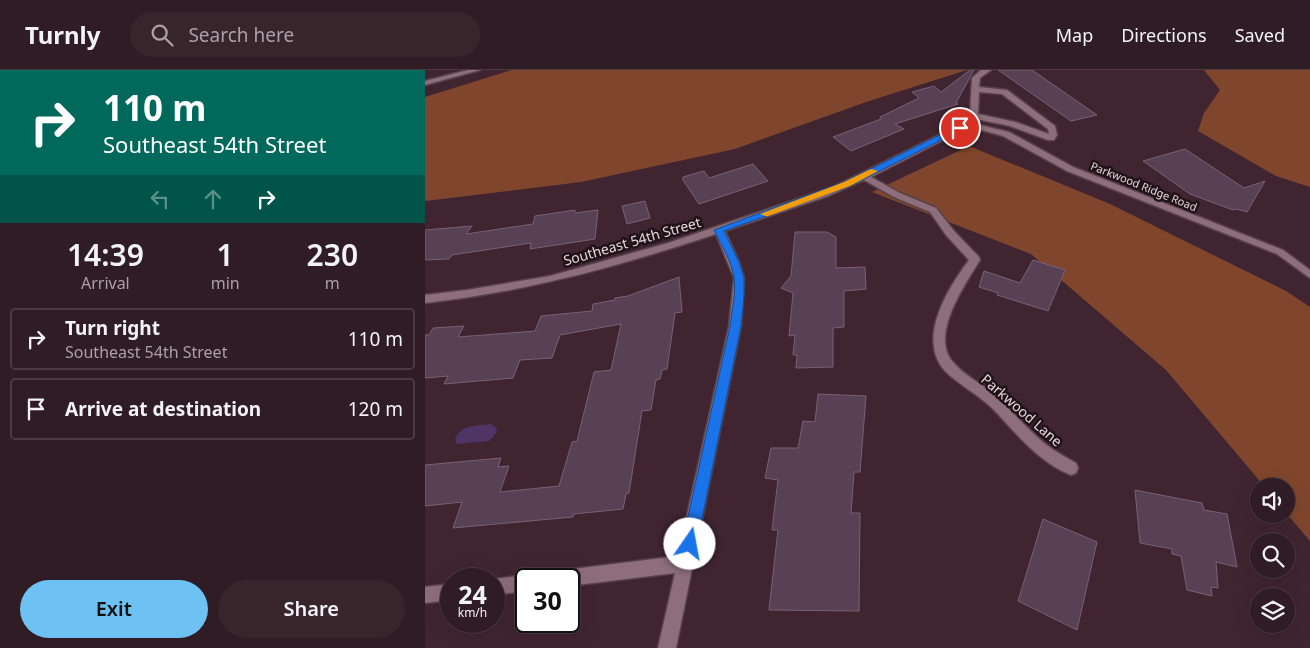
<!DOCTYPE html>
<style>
body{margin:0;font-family:"Noto Sans",sans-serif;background:#38252c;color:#f1f3f6;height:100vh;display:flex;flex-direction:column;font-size:19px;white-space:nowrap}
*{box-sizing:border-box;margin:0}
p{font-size:16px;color:#a8a1a6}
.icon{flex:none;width:28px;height:28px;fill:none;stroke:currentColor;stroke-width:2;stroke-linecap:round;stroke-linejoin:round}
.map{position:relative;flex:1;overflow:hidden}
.details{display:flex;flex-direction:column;background:#301c24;width:425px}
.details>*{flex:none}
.top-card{background:#00695c;color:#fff;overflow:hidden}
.controls{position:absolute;left:825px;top:408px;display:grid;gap:10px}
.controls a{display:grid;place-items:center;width:45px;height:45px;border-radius:50%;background:#301c24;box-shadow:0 5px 20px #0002,0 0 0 1px #4b3a41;font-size:25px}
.speed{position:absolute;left:15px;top:498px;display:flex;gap:10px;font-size:25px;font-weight:700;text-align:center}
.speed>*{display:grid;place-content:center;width:65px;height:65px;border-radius:50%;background:#301c24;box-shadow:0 5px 20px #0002,0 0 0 1px #4b3a41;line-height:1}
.speed small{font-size:12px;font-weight:400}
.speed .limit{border:2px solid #111;border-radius:8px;background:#fff;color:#111}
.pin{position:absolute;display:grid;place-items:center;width:42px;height:42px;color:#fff;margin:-21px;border:2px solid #fff;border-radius:50%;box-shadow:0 1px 5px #0007}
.me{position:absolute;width:55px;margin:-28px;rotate:12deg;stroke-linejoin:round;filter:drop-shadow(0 0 4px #0008)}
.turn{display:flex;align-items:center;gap:18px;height:105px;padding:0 20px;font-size:22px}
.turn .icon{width:65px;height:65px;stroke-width:2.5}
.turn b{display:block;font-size:35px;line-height:42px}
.lanes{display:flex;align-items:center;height:48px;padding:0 20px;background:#0003;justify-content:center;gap:25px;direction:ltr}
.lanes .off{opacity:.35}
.eta{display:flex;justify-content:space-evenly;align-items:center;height:85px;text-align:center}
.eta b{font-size:30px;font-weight:600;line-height:35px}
.action{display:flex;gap:10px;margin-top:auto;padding:10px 20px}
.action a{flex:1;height:58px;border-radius:30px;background:#6ec2f3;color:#111;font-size:20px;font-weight:600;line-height:58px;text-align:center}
.action a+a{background:#38252c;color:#f1f3f6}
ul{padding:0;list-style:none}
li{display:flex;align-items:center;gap:15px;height:62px;margin:0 10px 8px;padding:0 10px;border:2px solid #4b3a41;border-radius:5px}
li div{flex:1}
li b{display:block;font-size:19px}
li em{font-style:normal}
header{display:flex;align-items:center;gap:30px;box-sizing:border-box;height:70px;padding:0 25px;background:#301c24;border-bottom:1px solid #4b3a41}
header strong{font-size:24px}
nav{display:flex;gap:28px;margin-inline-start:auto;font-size:18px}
.search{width:350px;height:45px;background:#38252c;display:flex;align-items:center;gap:12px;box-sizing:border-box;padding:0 18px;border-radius:28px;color:#a8a1a6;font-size:19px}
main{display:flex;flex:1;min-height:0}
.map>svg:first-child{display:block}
</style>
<header>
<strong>Turnly</strong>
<div class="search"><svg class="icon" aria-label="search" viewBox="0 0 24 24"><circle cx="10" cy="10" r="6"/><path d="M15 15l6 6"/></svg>Search here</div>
<nav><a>Map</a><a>Directions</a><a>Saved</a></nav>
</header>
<main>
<section class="details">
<div class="top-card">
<div class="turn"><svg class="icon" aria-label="right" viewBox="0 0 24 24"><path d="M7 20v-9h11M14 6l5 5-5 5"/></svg><div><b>110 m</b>Southeast 54th Street</div></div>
<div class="lanes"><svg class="icon off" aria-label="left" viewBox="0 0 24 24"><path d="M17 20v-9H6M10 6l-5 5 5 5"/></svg><svg class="icon off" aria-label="ahead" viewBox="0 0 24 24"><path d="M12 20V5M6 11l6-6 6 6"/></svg><svg class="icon" aria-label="right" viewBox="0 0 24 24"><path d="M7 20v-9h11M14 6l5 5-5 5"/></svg></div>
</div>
<div class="eta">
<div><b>14:39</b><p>Arrival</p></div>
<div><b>1</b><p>min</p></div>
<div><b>230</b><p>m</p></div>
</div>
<ul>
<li><svg class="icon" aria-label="right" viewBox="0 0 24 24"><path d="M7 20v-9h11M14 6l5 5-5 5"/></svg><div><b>Turn right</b><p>Southeast 54th Street</p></div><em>110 m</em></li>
<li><svg class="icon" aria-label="arrive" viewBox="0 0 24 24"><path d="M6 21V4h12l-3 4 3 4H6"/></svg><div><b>Arrive at destination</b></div><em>120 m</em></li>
</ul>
<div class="action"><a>Exit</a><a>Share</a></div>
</section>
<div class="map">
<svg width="885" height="578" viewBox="0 0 885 578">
<rect width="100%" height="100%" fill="#402530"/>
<path fill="#80462d" d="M87,0H542L444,31L310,79L156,112L0,131V27Z
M779,0H885V117L851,106L773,61L779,43L795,20Z
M544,76L685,134L861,221L885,237V471L861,443V416H839L741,300L606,184L447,122Z"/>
<path fill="#4f3466" d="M66,354L71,358L72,362L64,371L32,374L30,370C35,354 52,356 66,354Z"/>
<path fill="#584155" stroke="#796175" d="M545,0H549L531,33L533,34L470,54L479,59L426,81L408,67L456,49L455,47L494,28L487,22L509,16L516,22Z
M573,0H607L672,45L646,51Z
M760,79L819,118L840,111L822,142L812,139L808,140L765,124L718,91Z
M328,94L343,111L274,134L258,110V107L279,101L284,108Z
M220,131L225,148L202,154L197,136Z
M150,140V143L173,140L170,169L105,179L106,173L27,185L24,189L0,190V160L47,156L41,164L108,154L110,146Z
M370,162H402L411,167V198L440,197L441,219L419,221V257L408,258V297L371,298L372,285H368L370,265L364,266L368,223L356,218L366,206Z
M608,190L640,200L623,241L572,225L573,223L554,217L559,201L595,213Z
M254,207L257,242L250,243L242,299L237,300L235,309L231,310L226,340L217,341L204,423L201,424L198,439L149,444L148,447L28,458L37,432L0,436V395L76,388L73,397L84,396L75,422L134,416L147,372L152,371L169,302L186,300L196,254L135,265L127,288L95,290L88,308L19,314L23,306L0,308V265H4L8,258L39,256L33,267L110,261L116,246L167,241L168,234L190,230V228L203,226Z
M393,324L441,326L435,402H429L426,443H435L434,541L344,540L353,460H347L353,410L340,408L346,378H373L378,351L390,352Z
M710,420L777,433L779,440L802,444L812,497L791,492L793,518L786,517L787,526L762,520L756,486L747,484V479L715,473Z
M618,449L672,472L652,560L593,531Z"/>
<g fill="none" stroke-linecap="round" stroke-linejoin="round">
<g stroke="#58424b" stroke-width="3">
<path id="lane" d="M538,51L584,62L648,97L858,180L885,200V208L852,184L642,101L578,66L538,55Z"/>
</g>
<g stroke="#58424b" stroke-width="3">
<path id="street" d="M556,0H566L555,8L554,17L582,20L630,56L632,65L629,70H623L585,56L551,49L538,60L446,107L475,123L511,138L529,161L554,187L555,190C541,213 505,264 527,291C539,306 558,314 572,327C588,342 602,359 619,373C629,381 640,387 651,393L653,398L651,403L646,405C613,392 591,363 568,339C553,324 534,315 520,301C491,269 523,218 544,190L521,165L505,142L469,127L439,110L403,126L300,161L314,192L319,208L316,256L251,578H233L250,503L144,516V509H124L126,503L132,501L253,486L304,256L309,208L291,164C195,196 100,222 0,233V225L42,220L125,206L243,173L408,117L532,56L545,45L547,8ZM554,22L577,24L623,59L624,64L590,52L553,44Z
M101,505L108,509H101V521L69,525V509Z
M26,514V530L0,533V517Z"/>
</g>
<g stroke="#58424b" stroke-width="3">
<path id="secondary" d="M43,0H55L0,15V11Z"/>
</g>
<use href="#lane" fill="#8e6e7a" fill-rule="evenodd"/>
<use href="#street" fill="#8e6e7a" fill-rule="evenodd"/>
<use href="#secondary" fill="#8e6e7a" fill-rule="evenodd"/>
</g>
<path fill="#1a73e8" stroke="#114b97" d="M535,55L539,58L538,59L425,116L299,161L314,192L319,208V226L316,256L272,474L270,480L265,482L259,480L257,474L305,256C307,240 311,223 309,208C307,191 296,175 289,160L419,112Z"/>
<path fill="#f59e0b" d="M446,99L453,101L425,116L343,146H340L335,144L419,112Z"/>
<g text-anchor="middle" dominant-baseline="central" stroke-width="5" stroke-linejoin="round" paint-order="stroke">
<g font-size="11" fill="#e7d5db" stroke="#1f1317">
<text transform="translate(719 116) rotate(22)">Parkwood Ridge Road</text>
</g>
<g font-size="14" fill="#e7d5db" stroke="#1f1317">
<text transform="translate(207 171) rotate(-16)">Southeast 54th Street</text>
<text transform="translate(597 340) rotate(41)">Parkwood Lane</text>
</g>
</g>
</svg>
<div class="controls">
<a><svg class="icon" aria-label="sound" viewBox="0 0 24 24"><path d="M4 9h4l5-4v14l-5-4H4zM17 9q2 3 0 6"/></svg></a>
<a><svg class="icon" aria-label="search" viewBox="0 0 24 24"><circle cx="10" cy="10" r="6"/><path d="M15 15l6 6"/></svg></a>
<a><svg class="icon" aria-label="layers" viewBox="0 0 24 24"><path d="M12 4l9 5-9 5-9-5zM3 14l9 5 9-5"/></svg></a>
</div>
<div class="speed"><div>24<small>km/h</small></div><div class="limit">30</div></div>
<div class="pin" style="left:535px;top:58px;background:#d93025"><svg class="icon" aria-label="arrive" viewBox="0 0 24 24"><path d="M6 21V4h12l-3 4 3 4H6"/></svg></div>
<svg class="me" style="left:265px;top:474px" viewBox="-20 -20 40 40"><circle r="19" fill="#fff"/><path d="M0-13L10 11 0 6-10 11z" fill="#1a73e8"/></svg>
</div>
</main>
